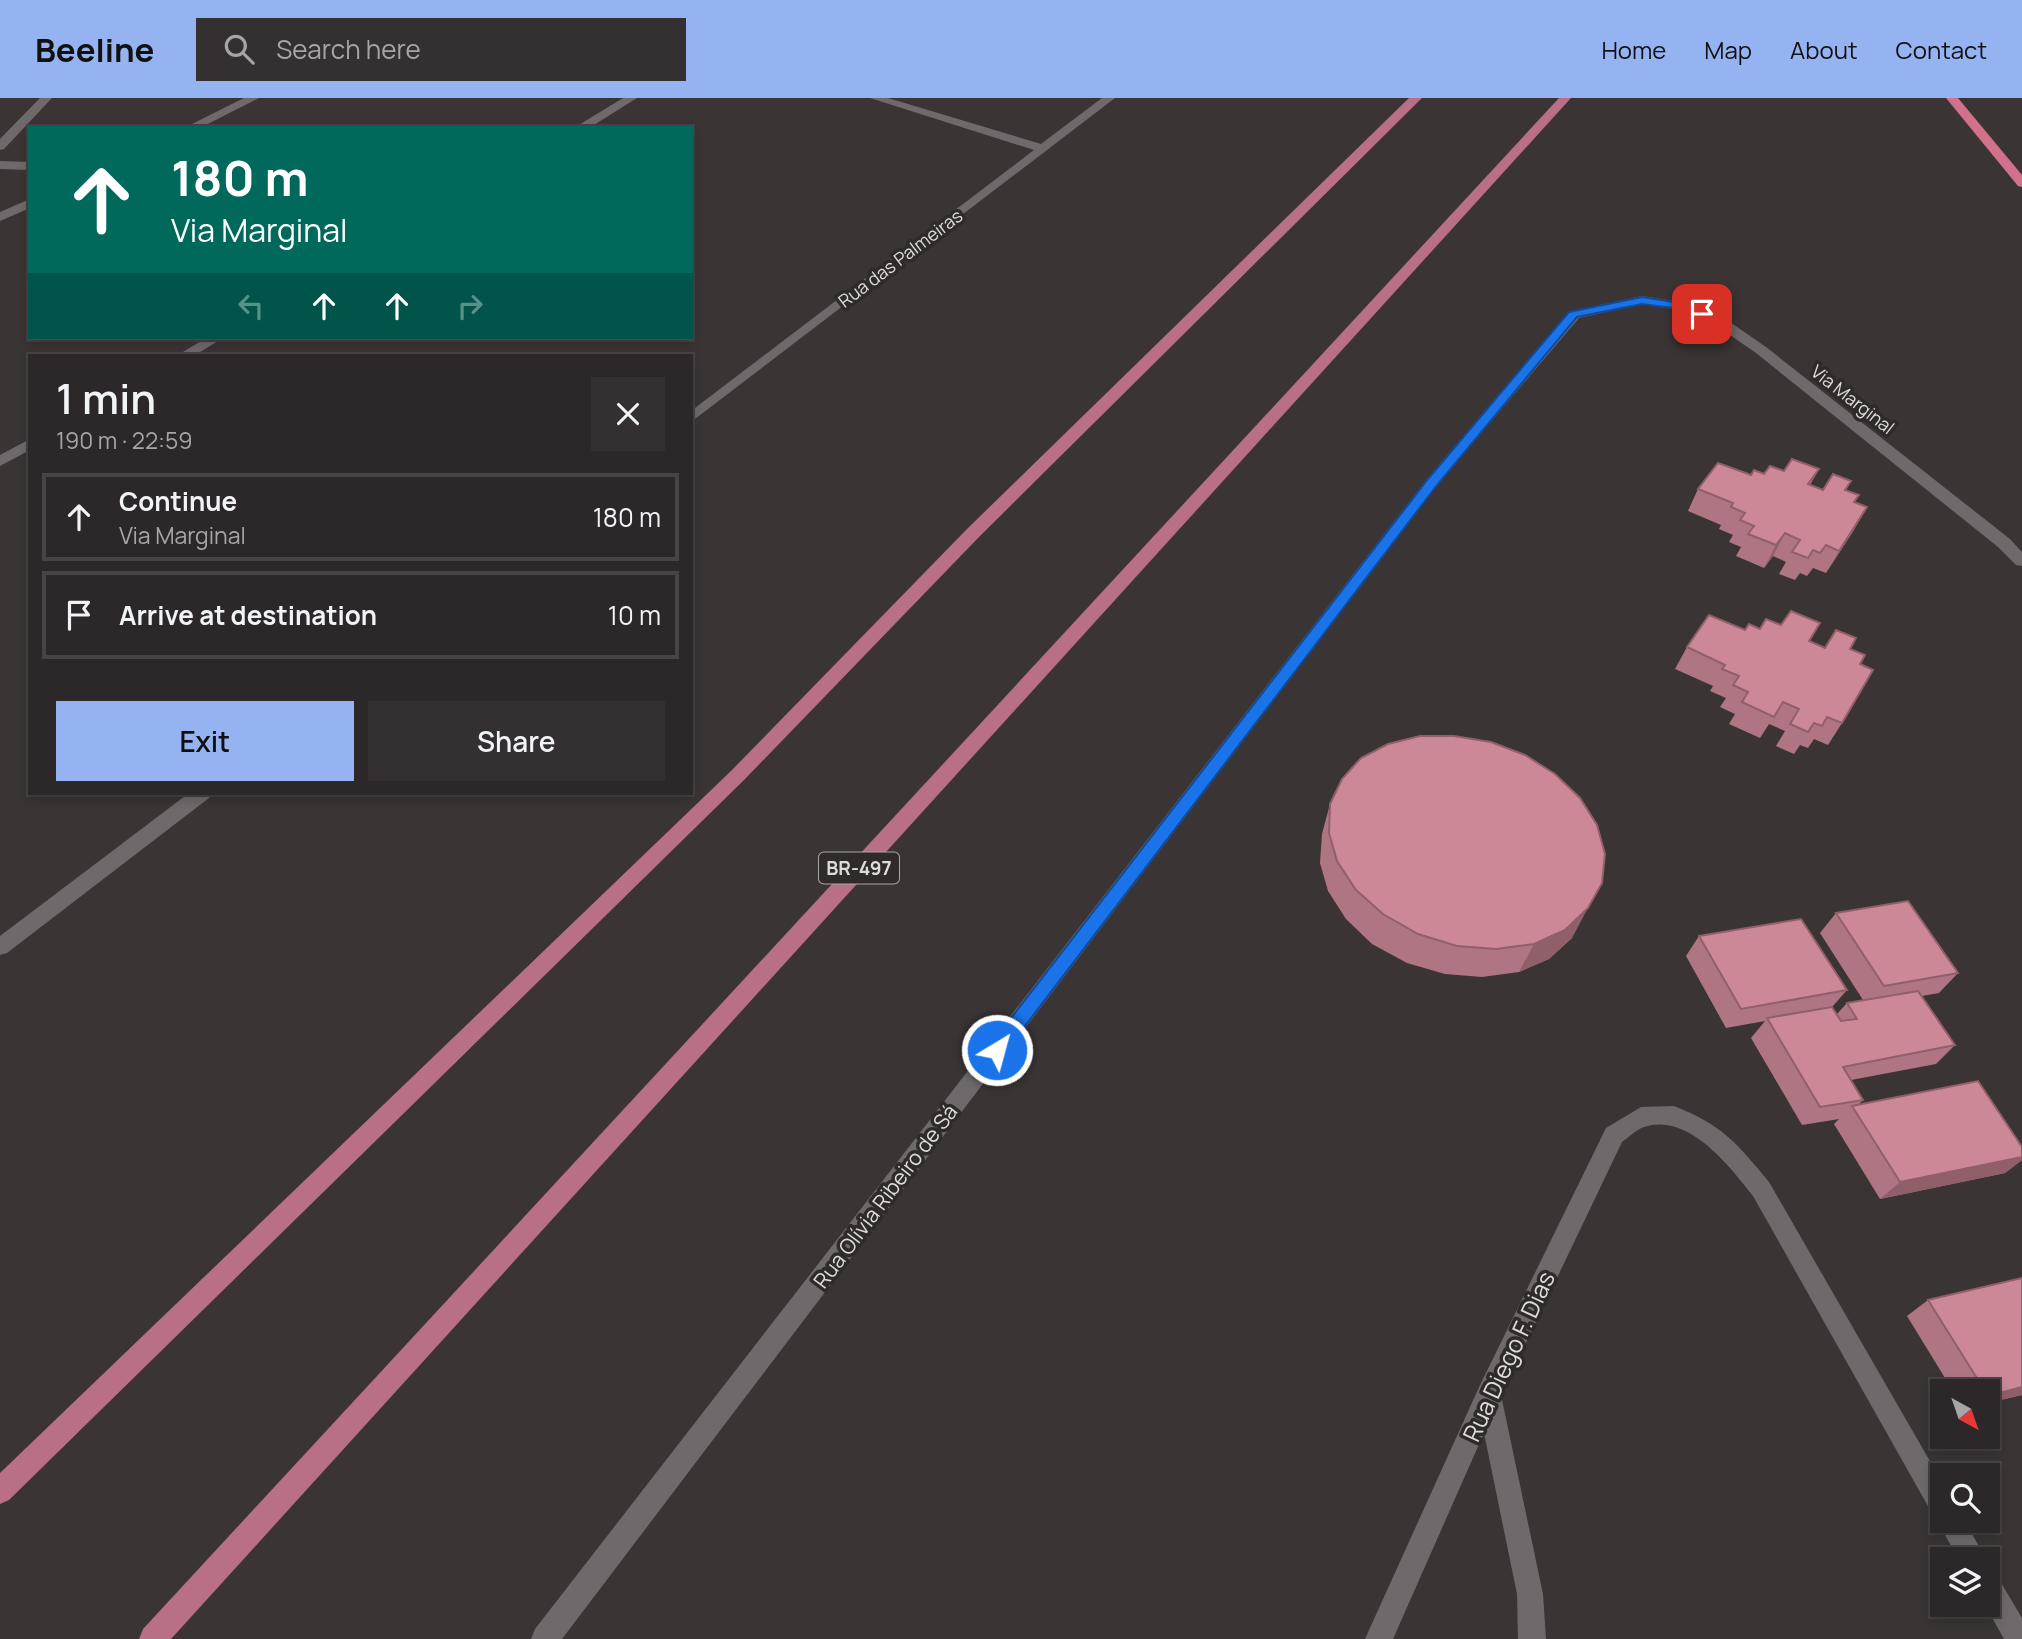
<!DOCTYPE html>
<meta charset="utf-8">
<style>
body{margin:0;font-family:Manrope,sans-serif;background:#342f30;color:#f1f3f6;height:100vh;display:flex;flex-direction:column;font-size:26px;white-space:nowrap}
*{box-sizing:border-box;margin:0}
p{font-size:23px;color:#a6a5a8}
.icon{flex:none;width:38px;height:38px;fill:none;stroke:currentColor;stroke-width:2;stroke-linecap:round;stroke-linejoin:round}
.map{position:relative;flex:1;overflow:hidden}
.panel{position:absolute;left:28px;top:256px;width:665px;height:441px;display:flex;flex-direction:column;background:#2c2728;border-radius:0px;box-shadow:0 4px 10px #0003,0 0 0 2px #484445}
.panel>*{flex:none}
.hud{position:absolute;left:28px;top:28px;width:665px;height:214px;border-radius:0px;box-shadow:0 4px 10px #0003,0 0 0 2px #484445;background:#00695c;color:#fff;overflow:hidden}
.needle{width:46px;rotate:140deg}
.buttons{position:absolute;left:1930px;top:1281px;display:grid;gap:14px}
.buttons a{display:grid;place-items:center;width:70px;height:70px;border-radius:0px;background:#2c2728;box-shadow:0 4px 10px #0003,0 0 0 2px #484445;font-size:35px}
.pin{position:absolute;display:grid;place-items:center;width:60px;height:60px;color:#fff;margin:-30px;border-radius:14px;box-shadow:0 4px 10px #0006}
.me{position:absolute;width:77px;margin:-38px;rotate:37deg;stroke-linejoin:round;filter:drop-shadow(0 0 5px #0008)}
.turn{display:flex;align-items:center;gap:24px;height:147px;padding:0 28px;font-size:32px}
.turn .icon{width:91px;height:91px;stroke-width:2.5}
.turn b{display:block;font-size:49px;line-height:60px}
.lanes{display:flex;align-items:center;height:66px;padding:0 28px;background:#0003;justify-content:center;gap:35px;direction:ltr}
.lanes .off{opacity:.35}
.round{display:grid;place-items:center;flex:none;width:74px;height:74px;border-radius:0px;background:#342f30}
.summary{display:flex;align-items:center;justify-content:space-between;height:119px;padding:0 28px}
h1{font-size:42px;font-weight:600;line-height:52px}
.button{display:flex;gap:14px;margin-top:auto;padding:14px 28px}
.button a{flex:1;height:80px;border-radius:0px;background:#95b2f1;color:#111;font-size:28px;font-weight:600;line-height:80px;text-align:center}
.button a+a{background:#342f30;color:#f1f3f6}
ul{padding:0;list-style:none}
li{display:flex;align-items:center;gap:21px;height:88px;margin:0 14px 10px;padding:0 14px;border:4px solid #484445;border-radius:0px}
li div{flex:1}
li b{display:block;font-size:26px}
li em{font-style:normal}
header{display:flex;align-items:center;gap:42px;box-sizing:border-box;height:98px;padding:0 35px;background:#95b2f1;color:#111}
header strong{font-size:33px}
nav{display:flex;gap:38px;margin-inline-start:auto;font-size:24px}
.search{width:490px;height:63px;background:#342f30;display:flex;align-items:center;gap:18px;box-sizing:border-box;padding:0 24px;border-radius:0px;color:#a6a5a8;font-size:26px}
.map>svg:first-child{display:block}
</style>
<header>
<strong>Beeline</strong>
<div class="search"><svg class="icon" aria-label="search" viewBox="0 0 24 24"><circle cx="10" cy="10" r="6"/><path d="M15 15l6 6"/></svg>Search here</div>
<nav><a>Home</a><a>Map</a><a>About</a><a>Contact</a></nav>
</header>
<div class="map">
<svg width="2022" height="1541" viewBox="0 0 2022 1541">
<rect width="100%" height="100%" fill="#3b3435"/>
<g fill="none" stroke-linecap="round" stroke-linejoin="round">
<path fill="#70696b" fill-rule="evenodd" d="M40,0H52L4,51L0,52V41Z
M244,0H259L200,30H184Z
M623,0H637L589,30H574Z
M870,0H888L1041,46L1102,0H1115L691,324V313L1034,52Z
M0,63L30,64V72L0,71Z
M30,101V110L0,123V114Z
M1642,198L1688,205L1727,222L1766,249L2010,441L2022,454V468L2016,467L1998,449L1756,255L1717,228L1680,212L1642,206L1579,220L1437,387L562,1541H531L535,1531L1427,381L1569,214Z
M206,240H223L195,257H178Z
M30,341V352L0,368V357Z
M189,695H211L209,700L7,855L0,857V838Z
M1674,1008C1721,1026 1738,1046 1769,1084L1942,1384V1423H1965L1986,1461H1959L1942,1432L1939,1420L1933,1417L1753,1098C1730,1069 1689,1014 1644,1029C1637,1031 1628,1040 1622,1044L1501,1297L1543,1496L1546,1541H1518L1517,1496L1484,1335L1393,1541H1365L1480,1287L1606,1030L1641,1009Z
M1988,1474L1997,1478L2022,1520V1541H2004L1985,1507H1988Z"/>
<path fill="#b96f84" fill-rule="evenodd" d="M1409,0H1422L979,439L744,682L9,1402L0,1406V1375L732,672L967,431Z
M1559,0H1571L171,1541H139L143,1531Z"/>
<path fill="#d1718c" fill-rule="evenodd" d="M1946,0H1958L2022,77V89L2018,88Z"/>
</g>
<path fill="#b07583" d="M1819,371L1810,387L1823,392H1846L1855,404L1854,432L1826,475L1813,470L1807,478L1800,475L1795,482L1779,476L1786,464L1773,458L1764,470L1736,458L1741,449L1729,444L1733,437L1719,431L1721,427L1688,413L1698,391L1751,377L1784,373Z
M1760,531L1809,544L1825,550L1850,551L1860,566L1842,625L1828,647L1814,641L1808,650L1800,647L1794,656L1776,648L1785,633L1769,626L1760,640L1729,626L1735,616L1720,609L1726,600L1710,593L1713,588L1675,571L1687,549L1745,532Z
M1330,706L1572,840L1549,861L1519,874L1482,879L1445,876L1407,865L1372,846L1346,821L1328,793L1320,765L1322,736Z
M1836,815L1958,875L1939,895L1922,898L1955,947L1936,966L1851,982L1863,1002L1858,1007L2022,1049V1062L2005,1075L1880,1101L1834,1026L1839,1021L1802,1027L1751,940L1765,923L1726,930L1686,858L1699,838L1847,892L1832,909L1837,916L1847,905L1863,902L1820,835Z
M2022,1180V1297L1988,1305V1293H1953L1907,1218L1928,1202Z"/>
<path fill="#905f6a" d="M1867,409L1854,432L1826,475L1839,453Z
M1785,435L1773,458L1764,470L1776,447Z
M1588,810L1572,840L1549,861L1519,874L1534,846Z
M2022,1059V1062L2005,1075L1880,1101L1900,1084Z
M2022,1289V1297L1988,1305V1298Z"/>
<path fill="#cd8898" stroke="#905f6a" stroke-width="2" d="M1792,361L1819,371L1808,386L1823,392L1833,376L1851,383L1845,392L1859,397L1854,404L1867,409L1839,453L1826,447L1820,455L1813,452L1808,460L1792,454L1800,442L1785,435L1776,447L1748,436L1754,428L1740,422L1745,415L1731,409L1733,405L1698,391L1718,365L1751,377L1754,372L1764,376L1770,368L1784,373Z
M1791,513L1820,525L1809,543L1825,550L1836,532L1856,540L1850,551L1865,557L1860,566L1873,572L1842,625L1827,619L1822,628L1814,625L1808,634L1790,626L1799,611L1783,604L1774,619L1742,604L1748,594L1733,587L1739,578L1722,571L1725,567L1687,549L1709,517L1745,532L1749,526L1760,531L1766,521L1781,527Z
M1420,638H1454L1491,644L1525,657L1555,676L1580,700L1597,727L1605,756L1602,785L1588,810L1565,832L1534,846L1496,851L1457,848L1418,836L1383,816L1356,792L1337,763L1329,735L1330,706L1342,681L1361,660L1388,646Z
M1908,803L1958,875L1884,888L1836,815Z
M1801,821L1847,892L1741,911L1699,838Z
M1918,893L1955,947L1843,969L1863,1002L1820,1009L1767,920L1832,909L1841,923L1857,921L1847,905Z
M1978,983L2022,1049V1059L1900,1084L1852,1008Z
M2022,1180V1289L1988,1298V1293H1985L1928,1202Z"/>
<path fill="#1a73e8" stroke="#114b97" stroke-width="2" d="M1642,199L1687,206L1708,216L1702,220L1681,211L1642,206L1577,219L1437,387L1003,957L997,959L991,957L988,952L991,946L1428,381L1569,214Z"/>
<g text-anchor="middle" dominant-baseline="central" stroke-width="7" stroke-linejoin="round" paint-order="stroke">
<g font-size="18" fill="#dfdbdb" stroke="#302a2b">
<text transform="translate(900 160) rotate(-37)">Rua das Palmeiras</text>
<text transform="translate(1853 301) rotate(38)">Via Marginal</text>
</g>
<rect fill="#302a2b" stroke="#aaa6a6" stroke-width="2" x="819" y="754.5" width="80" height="31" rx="5"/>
<g font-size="19" font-weight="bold" fill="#dfdbdb">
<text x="859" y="770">BR-497</text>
</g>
<g font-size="21" fill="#dfdbdb" stroke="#302a2b">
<text transform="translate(885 1098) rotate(-53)">Rua Olívia Ribeiro de Sá</text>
</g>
<g font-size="24" fill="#dfdbdb" stroke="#302a2b">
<text transform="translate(1508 1258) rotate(-65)">Rua Diego F. Dias</text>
</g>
</g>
</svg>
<div class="buttons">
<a><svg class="needle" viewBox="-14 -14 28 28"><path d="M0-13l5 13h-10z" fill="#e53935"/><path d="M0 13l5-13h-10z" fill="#a6a5a8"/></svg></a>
<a><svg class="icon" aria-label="search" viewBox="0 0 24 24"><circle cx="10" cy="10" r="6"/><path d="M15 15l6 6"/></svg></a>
<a><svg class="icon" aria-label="layers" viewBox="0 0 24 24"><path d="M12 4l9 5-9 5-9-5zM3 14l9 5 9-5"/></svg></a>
</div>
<div class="pin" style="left:1702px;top:216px;background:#d93025"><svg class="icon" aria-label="arrive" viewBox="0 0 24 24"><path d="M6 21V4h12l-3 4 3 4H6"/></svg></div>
<svg class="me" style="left:997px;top:952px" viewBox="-20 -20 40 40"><circle r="17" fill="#1a73e8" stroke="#fff" stroke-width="3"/><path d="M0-11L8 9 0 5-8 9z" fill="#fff"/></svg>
<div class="hud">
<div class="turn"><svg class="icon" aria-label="ahead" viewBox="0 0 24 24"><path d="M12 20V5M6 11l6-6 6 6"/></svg><div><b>180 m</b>Via Marginal</div></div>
<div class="lanes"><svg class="icon off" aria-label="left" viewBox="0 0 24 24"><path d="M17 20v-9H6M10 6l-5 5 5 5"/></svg><svg class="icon" aria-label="ahead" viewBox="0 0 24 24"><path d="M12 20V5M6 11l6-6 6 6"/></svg><svg class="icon" aria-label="ahead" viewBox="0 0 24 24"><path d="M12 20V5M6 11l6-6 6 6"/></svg><svg class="icon off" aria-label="right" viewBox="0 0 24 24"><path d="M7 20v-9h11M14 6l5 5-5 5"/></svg></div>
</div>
<section class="panel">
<div class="summary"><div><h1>1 min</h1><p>190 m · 22:59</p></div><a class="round"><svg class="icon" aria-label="close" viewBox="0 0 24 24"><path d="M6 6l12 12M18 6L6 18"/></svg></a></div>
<ul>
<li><svg class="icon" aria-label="ahead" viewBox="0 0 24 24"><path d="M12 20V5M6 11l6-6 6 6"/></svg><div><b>Continue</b><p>Via Marginal</p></div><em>180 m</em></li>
<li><svg class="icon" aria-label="arrive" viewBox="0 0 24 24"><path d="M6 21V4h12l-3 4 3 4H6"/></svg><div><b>Arrive at destination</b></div><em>10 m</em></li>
</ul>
<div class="button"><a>Exit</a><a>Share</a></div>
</section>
</div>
